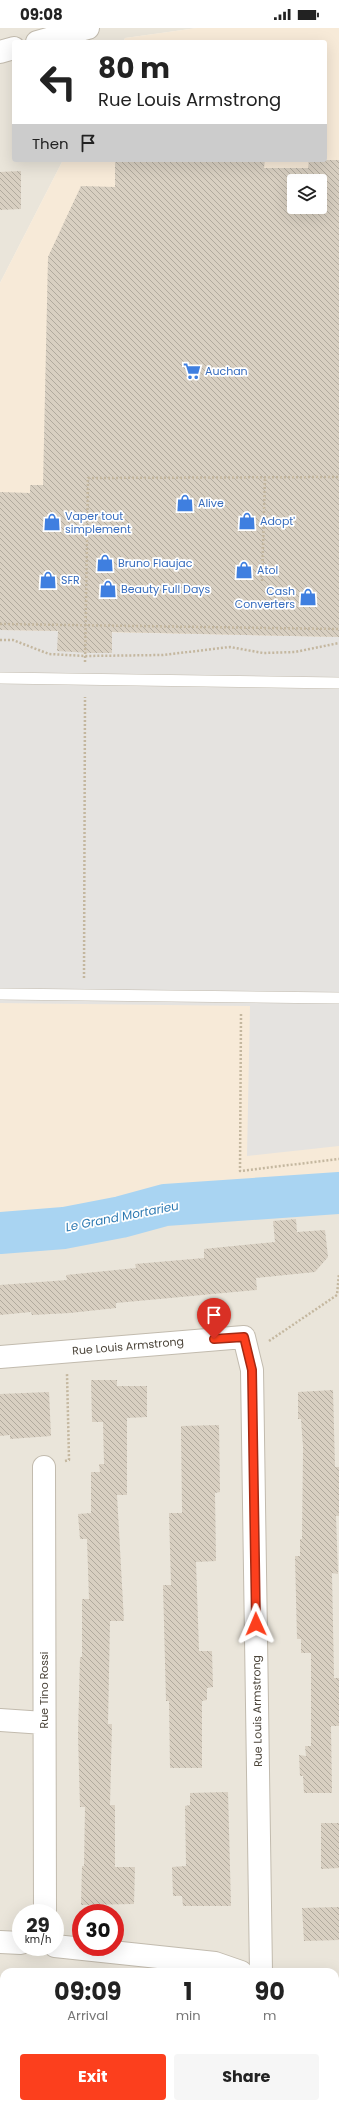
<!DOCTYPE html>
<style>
body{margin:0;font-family:Poppins,sans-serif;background:#f6f6f6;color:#222;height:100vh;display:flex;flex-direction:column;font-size:15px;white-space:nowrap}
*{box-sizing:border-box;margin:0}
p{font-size:13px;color:#767676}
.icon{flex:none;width:22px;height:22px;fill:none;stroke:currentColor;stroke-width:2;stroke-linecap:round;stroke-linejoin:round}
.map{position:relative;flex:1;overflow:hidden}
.side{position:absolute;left:0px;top:1940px;width:339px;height:140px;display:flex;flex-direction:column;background:#fff;border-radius:12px 12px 0 0;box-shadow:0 4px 16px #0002}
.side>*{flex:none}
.guide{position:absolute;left:12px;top:12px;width:315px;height:122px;border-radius:4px;box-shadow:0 4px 16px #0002;background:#fff;color:#222;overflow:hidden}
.fabs{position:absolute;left:287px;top:146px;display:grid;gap:8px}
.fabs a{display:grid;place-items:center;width:40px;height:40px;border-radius:4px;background:#fff;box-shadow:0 4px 16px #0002;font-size:20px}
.speed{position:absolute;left:12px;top:1876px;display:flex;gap:8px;font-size:20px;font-weight:700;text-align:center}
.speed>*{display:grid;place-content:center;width:52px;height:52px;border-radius:50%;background:#fff;box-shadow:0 4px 16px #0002;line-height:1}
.speed small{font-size:10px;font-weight:400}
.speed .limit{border:6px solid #d22;background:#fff;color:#111}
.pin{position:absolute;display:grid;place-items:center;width:34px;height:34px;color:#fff;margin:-41px -17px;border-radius:50% 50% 50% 0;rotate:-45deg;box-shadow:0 0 4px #0007}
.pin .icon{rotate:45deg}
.me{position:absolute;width:44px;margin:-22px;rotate:359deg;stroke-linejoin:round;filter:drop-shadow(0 0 3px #0008)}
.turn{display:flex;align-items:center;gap:14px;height:84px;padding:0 20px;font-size:18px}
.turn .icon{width:52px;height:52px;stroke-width:2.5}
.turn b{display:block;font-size:28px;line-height:34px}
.then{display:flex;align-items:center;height:38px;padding:0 20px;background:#0003;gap:8px;font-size:15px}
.eta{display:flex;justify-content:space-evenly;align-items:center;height:68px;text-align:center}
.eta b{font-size:24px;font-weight:700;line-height:28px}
.action{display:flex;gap:8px;margin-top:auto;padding:8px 20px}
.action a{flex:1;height:46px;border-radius:4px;background:#fc3f1d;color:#fff;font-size:16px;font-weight:700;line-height:46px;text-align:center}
.action a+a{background:#f6f6f6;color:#222}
.status{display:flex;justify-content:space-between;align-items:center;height:28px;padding:0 20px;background:#fff;direction:ltr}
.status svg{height:11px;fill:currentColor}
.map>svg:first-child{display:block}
</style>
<div class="status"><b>09:08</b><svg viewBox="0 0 49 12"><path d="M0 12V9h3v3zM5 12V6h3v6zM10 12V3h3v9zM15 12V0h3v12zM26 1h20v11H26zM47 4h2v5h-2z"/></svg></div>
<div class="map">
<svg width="339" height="2080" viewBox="0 0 339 2080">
<defs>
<pattern id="building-back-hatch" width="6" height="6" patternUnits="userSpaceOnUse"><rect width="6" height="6" fill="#d8cfc1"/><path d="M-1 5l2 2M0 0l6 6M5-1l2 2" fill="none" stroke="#b1aa9e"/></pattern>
</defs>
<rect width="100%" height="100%" fill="#f6f3ec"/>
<path fill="#eae5da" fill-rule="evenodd" d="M0,0H197L125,10L123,14H14V132H63L0,255Z
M339,1169V2080H0V1215L78,1203L187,1177ZM21,1885H55V1919H21ZM81,1885H115V1919H81ZM4,1944H335V2076H4Z"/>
<path fill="#f7ead8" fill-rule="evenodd" d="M197,0H339V1166L165,1177L121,1189L48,1201L0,1205V255L63,132H325V14H123L125,10ZM294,153H320V179H294Z"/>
<path fill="#e5e3e0" d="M0,602L339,609V1118L247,1128L250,978L0,975Z"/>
<path fill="#a9d4f2" d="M6,2076H32L35,2080H12Z"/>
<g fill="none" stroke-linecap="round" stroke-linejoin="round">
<path stroke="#a9d4f2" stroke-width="42" d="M0,1205L64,1200L121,1189L165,1177L339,1165"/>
</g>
<path fill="url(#building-back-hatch)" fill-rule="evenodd" d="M115,132H265L264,140H308L309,132H339V609L112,604V625H90L57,623L58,603L0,602V464L30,465V457H43L48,229L81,158L115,159ZM294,153H320V179H294Z
M21,143V181L0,182V144Z
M296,1191L297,1204L325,1202L328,1229L315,1244L256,1250L257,1262L116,1275V1280L70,1285L32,1287L31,1284L0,1287V1257L67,1252L66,1247L136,1240L135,1236L204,1230V1221L275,1214L273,1193Z
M91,1352H117V1358H147V1389L127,1390V1467H117L124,1593H110L108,1696H112L110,1777H115V1839H135L134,1876L81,1877L82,1838H84L85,1779H80L78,1707L80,1629H82V1571H89L87,1511H80L78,1486L91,1485V1444H100L99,1436H104L103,1394H92Z
M333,1362L335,1439H339V1488H336L338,1546L332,1545L334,1650H339V1698H331L332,1765H304L303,1748H300L299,1727L306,1728L305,1718H311V1625H301V1611H297L295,1528H300V1511H302L303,1419L301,1391H298V1364Z
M49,1364L51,1408L10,1411V1407L0,1408V1366Z
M219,1397L220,1464L215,1465L216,1533L196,1534L199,1623H212L213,1659L207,1660V1672L202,1673V1740H170L169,1673H166L163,1557H171L169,1485H182L181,1398Z
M228,1764L231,1878H183L182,1868H173L172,1839L186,1838L185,1778L190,1777V1765Z
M321,1795H339V1840L321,1841Z
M339,1879V1912L304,1913L302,1880Z"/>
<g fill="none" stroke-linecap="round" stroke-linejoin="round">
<g stroke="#c2bbae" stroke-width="12">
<path id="service" d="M0,650L339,655
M0,966L339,970"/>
</g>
<g stroke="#c2bbae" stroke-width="24">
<path id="minor" d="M0,1329L244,1309L252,1342L261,1944
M44,1439L45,1885
M0,1692L44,1695
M0,1914L21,1915
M55,1918L215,1935L241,1944
M335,1977L339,1978
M172,2080L174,2076"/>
</g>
<g stroke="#c2bbae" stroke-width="24">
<path id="tertiary" d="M37,14L88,0
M0,24L14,20"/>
</g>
<path stroke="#c4b79f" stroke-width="2.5" stroke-dasharray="2 2" stroke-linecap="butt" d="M262,553L265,449
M0,596L339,601
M0,612H13L49,626L85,628L163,627L230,619L263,625L295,624L339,615
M85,634L88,450L339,449
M84,950L85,669
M241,986L240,1143L339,1131
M269,1313L337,1267L339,1246
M65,1433L69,1432L67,1346"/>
<use href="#service" stroke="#fff" stroke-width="11"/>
<use href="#minor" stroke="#fff" stroke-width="22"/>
<use href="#tertiary" stroke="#fff" stroke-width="22"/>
</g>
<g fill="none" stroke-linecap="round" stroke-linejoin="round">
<g stroke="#a42913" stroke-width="10">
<path id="route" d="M214,1311L244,1309L252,1342L256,1596"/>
</g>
<use href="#route" stroke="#fc3f1d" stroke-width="7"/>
</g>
<defs>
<g id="supermarket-bare" transform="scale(1.38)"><path d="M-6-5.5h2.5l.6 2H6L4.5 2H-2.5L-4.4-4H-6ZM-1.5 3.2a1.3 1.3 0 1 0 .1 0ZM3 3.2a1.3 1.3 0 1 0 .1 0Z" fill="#3f7fe0" stroke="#fff" stroke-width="2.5" paint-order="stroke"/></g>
<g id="shop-bare" transform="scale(1.38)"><path d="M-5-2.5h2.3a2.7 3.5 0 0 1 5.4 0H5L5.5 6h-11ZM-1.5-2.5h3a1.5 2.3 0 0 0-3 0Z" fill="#3f7fe0" stroke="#fff" stroke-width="2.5" paint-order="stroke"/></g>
</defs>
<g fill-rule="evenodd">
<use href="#supermarket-bare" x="192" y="343"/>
<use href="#shop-bare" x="185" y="475"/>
<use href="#shop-bare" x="247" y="493"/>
<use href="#shop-bare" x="52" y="494"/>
<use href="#shop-bare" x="105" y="535"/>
<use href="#shop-bare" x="244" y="542"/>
<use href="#shop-bare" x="48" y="552"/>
<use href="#shop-bare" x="108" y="561"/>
<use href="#shop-bare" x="308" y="569"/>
</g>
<g text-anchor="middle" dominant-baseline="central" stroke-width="3.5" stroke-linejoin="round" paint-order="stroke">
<g font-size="11" fill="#366cbe" stroke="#fff" text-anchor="start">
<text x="205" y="343">Auchan</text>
<text x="198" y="475">Alive</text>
<text x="65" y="488">Vaper tout<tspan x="65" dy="13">simplement</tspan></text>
<text x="260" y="493">Adopt'</text>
<text x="118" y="535">Bruno Flaujac</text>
<text x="257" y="542">Atol</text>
<text x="61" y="552">SFR</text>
<text x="121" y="561">Beauty Full Days</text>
<text x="295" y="563" text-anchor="end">Cash<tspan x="295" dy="13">Converters</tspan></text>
</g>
<g font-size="11" fill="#4b4439" stroke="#fff">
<text transform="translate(128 1318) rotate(-5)">Rue Louis Armstrong</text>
<text transform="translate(44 1662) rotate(-90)">Rue Tino Rossi</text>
<text transform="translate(257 1683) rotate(-91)">Rue Louis Armstrong</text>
</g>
<g font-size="12" font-style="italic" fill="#2e7ab2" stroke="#fff">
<text transform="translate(122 1188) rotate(-11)">Le Grand Mortarieu</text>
</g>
</g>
</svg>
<div class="fabs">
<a><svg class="icon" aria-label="layers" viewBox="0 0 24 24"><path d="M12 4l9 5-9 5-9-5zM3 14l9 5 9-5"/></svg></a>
</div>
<div class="speed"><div>29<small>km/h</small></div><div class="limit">30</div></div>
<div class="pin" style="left:214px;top:1311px;background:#d93025"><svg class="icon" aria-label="arrive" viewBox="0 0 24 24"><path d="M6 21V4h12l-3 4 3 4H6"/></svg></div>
<svg class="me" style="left:256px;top:1596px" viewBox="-20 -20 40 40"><path d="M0-17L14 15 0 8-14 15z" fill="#fc3f1d" stroke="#fff" stroke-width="4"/></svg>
<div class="guide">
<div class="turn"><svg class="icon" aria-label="left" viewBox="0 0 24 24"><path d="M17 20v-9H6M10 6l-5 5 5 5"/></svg><div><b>80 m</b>Rue Louis Armstrong</div></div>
<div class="then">Then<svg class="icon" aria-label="arrive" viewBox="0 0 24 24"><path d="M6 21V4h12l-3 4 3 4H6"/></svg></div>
</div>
<section class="side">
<div class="eta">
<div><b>09:09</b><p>Arrival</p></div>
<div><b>1</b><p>min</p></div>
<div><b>90</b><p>m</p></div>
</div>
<div class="action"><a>Exit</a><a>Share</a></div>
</section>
</div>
